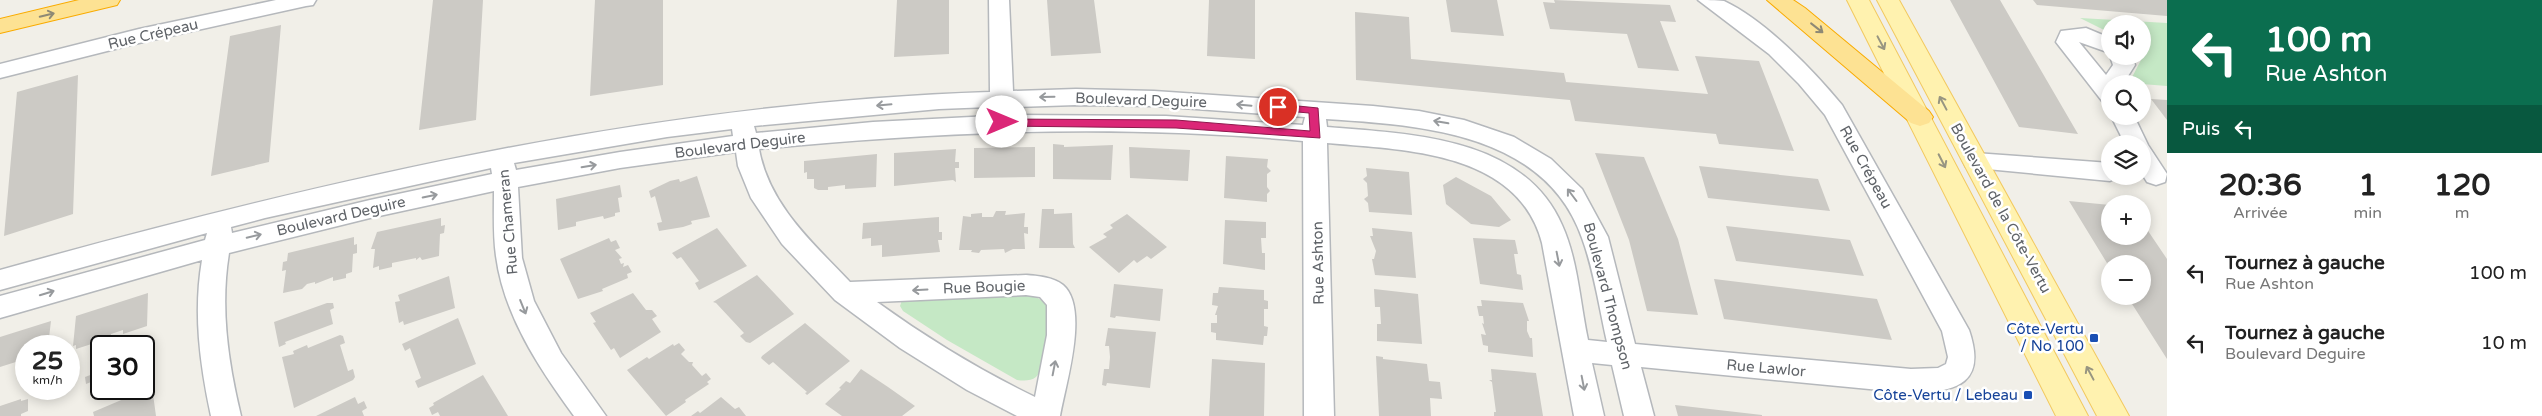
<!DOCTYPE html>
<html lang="fr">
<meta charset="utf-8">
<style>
body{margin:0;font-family:"Varela Round",sans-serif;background:#f2f2f2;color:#222;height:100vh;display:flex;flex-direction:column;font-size:19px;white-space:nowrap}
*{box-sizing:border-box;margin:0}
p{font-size:16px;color:#767676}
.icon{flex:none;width:28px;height:28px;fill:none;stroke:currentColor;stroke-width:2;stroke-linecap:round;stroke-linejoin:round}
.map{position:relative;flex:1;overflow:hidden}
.details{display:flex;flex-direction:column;background:#fff;width:375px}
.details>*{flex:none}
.hud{background:#0b6e4f;color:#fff;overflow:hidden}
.controls{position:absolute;left:2101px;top:15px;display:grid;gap:10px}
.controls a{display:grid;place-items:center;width:50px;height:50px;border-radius:50%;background:#fff;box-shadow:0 2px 12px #0003;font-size:25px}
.speed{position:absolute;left:15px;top:335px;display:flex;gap:10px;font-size:25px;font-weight:700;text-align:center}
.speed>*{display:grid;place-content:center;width:65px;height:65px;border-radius:50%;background:#fff;box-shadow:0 2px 12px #0003;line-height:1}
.speed small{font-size:12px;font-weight:400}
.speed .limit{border:2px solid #111;border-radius:8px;background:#fff;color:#111}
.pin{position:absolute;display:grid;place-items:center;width:42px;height:42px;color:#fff;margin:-21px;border:2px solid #fff;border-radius:50%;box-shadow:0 1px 5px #0007}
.me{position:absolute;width:55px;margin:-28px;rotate:90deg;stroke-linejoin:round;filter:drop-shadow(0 0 4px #0008)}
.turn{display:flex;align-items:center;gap:18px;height:105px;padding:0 15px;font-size:22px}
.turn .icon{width:65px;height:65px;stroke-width:2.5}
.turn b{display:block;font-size:35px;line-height:42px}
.then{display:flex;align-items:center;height:48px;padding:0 15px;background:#0003;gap:10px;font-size:19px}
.eta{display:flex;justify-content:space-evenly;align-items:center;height:85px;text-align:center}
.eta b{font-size:30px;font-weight:800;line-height:35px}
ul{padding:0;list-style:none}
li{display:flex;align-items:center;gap:15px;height:70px;padding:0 15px}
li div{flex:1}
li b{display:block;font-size:19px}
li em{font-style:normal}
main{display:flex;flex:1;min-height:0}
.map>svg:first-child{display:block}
</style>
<main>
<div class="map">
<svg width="2167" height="416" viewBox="0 0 2167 416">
<rect width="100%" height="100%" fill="#f1efe8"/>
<path fill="#c5e8c5" d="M2080,18L2167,23V86L2129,83L2141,60L2138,56H2142V24H2110V33Z
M1026,294C1035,297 1045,299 1049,309C1053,319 1045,370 1036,377C1031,381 1024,381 1017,380L947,340L903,311L900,306L902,300Z"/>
<path fill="#cccac5" d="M433,0H483L476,120L419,130Z
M595,0H663V85L590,96Z
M897,0H949V54L894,57Z
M1047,0H1094L1101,53L1051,56Z
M1209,0H1255V59L1207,56Z
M1446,0H1497L1504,36L1451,32Z
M1554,0L1670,5L1676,22L1660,21L1679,71L1638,68L1627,34L1550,29L1543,2L1555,3Z
M1950,0H2000L2078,134L2019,127Z
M2033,0H2167V16L2037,5Z
M1355,12L1409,17L1411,59L1564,73L1566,82L1708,94L1695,56L1759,61L1794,151L1719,144L1716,134L1575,121L1570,100L1356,80Z
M281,25L269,162L211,176L230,36Z
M78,75L73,214L4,236L17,92Z
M2151,99L2167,100V120Z
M1053,144L1064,145V147L1113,145L1111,180L1053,179Z
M1035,147V177L974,178V148Z
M1129,147L1190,150L1188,181L1130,178Z
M956,149L955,162H959V168H955L956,182L953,180L894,186V153Z
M1595,153L1644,157L1678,239L1698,315L1647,311L1629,240Z
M877,154L876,187L845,189V185L828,187V190H818L814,188V179H807V172L804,173V161Z
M1226,156L1268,159L1267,167L1271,171L1267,174V187L1270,191L1267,194V202L1224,198Z
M1699,166L1818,179L1830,211L1708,198Z
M1366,168L1409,172L1412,215L1369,212L1368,203L1364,199L1368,196L1367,183L1363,179L1367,176Z
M697,176L710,217L691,221L692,224L683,227L659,231L657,223L662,222L655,196L651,198L649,191L670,181L679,179L680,182Z
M1456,177L1491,196L1511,220L1499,227L1471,224L1446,204L1443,185Z
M620,185L622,197L618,198L620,212L615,213V216L604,219L603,216L589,219L576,222V226L558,230L556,199Z
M2069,201L2110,205V236H2142V222L2167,259V359L2127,296H2142V264H2110V268Z
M1042,209H1054V214L1072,213L1073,244L1075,248H1039Z
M996,211H1006L1005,215L1025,213L1024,227H1028V234L1024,233L1025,249H1013L1005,253L1004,249L981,250L979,253L971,252L972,250H959L963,216L971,217V214L982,213V217H993Z
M1127,214L1167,247L1151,259L1147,256L1137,263L1134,260L1119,273L1089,247L1107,237L1103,234L1113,228L1110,225Z
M939,217V232H942V240H938L940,252L882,257V245L871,246V238L862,239L863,223Z
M441,218V226L445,225L444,233L440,234L439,256L422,260L420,257L416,260V258L392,263V267L379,270V266L373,268L375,249H371L377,232Z
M1225,220L1266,222V238H1261L1262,253H1265V270L1223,264Z
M1726,226L1850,240L1864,276L1736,261Z
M717,228L747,266L699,290L695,283L699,281L681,257L677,259L672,253Z
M1372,228L1412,232L1416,278L1375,275L1372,259H1374L1376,251L1370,236H1373Z
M354,237V245L357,244V253L353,254L352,272L346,274V278L333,281V277L315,284V282L307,284L302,289L283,293L286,270L282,271L283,262L287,261L288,253Z
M609,238L611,242L616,240L620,248L615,250L622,258L619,259L621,264L624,263L623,267L628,265L632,272L627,274L628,278L602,289L603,291L578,299L560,259Z
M1473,238L1515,240L1518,254H1514L1517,274L1521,275L1523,290L1480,284Z
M757,275L794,314L750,343L746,342L740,336L744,333L716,303L713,302Z
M449,276L455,308L404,325L403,321L399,323L395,302L400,301L398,295Z
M1714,279L1877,299L1892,340L1724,319Z
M1114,284L1163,289L1160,321L1116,316L1115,318L1110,317Z
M1219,287L1264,290V300L1268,301V309H1264V326L1268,327L1267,336H1264L1263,345L1216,340V333L1211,332V323H1217V315H1215L1218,306L1212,305L1213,293H1218Z
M1374,289L1418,294L1422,344L1377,341V324H1381L1380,307H1375Z
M148,293L147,326L123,334V330L111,334V336L104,340L76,349V345L73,346L76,316Z
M633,293L646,310H652L657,316L652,319L661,332L620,358L614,348L611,350L593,323L596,322L590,313Z
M1481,300L1523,303L1529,321H1527V331L1530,338H1532L1533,357L1488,352V346L1483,345L1481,334L1486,335L1482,323L1484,324L1483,316H1479L1477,306H1482Z
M327,303H333L334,308L330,310L333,324L285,342L286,344L279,347L274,322Z
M458,318L476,364L418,388L415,381L421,378L410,348L405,351L402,344Z
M51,321L48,346H26V362L22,364V360L0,367V337Z
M805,323L850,361L807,395L805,393L807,392L773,362L769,365L761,358L762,356Z
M1108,328L1156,332L1150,388L1107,383L1106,386L1102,385L1104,369H1109L1110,357L1109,346H1105Z
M340,335L343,336L345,343L340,345L348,371L353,369L355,377L353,380L294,408L282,357L294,354L293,351L307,345L308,348Z
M679,343L685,350L681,354L689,362H693L692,365L702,376L706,373L711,379L707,382L709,384L685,400L686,402L666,416L627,370L647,357L649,359L673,344L674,346Z
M148,351L151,377L144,380V353Z
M1376,356L1383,357V359L1427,364L1429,381L1440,382L1442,399L1430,398L1431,416H1379Z
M1212,359L1265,363L1264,416H1209Z
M861,369L888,387L915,406L902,416H842L825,404L841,389L839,388L846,381L850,383Z
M1491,369L1536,373L1543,416H1494V412H1496L1492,382L1489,380H1492Z
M101,371V389H114L92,397L91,382L86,384L85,377Z
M483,375L508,416H440L438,412L432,415L429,408L434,405L433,403Z
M152,387L156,416H94L93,412Z
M355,397L358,404L364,401L367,408L362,411L364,416H316Z
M721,397L735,409L739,407L746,416H691L698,411L700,413Z
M21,399V401L28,399V411L21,414V416H0V406Z
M1675,405L1762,415V416H1678Z"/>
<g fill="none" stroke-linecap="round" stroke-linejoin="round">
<g stroke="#b5b8bc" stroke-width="3">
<path id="minor" d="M276,0H316L313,5L306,6L139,43L0,78V64L139,29Z
M989,0H1009L1013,91L1076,89L1154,91L1373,106L1419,111L1464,120L1514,137L1551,159L1582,189L1608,237L1635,344L1911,369L1938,368L1946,364L1948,357L1942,331L1825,115L1799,84L1769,54L1698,0C1705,0 1717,0 1724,1C1765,20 1814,71 1842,105L1969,330C1987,383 1958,392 1911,393L1641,367L1654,416H1624L1612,365L1592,363L1604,416H1574L1542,243C1518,151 1405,150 1327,143L1334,416H1304L1303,141C1119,124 943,131 759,149C769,205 813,243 850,282L1026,275C1038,276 1053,277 1063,285C1090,308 1065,386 1060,416H1017L967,390L900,348L835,300L782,244L751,198L738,166L736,152L620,168L518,187L522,258L534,301L561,353L606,416H574C539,368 504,316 496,256C493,235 494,213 494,191L370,218L229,253C220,308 228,362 241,416H211C200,365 193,313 202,260L0,318V296L205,240L207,233L0,290V270C324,180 653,103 990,92ZM1076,105L1154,106L1305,117L1303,125L1166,116L1014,115L1013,107ZM990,107L991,116L873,122L756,133L754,126L939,109ZM1326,119C1419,125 1545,132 1582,238C1594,270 1599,307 1607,342L1588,340C1580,303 1578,260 1562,225C1523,136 1410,134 1327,127ZM732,129L733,136L620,152L516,170L514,163L667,137ZM491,168L492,174L370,200L232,233L231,227L265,218ZM1026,295L1040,297L1047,305V335L1035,397C979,370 927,338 877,302Z
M2086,28L2110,38V53L2079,42L2106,75L2113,65L2110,56H2132L2135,65L2123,84H2110V104L2102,101L2056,42L2061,31Z
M2111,116H2134L2148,145L2167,174L2165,182L2156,185L2147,182L2142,174V144H2125Z
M1975,153L2110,163V176H2120L2110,181L1966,167L1963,161L1966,155Z"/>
</g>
<g stroke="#f2c960" stroke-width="2">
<path id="major" d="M1847,0H1869L2088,416H2056Z
M1877,0H1899L2129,416H2097Z"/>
</g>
<g stroke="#f9ab00" stroke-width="2">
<path id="highway" d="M79,0H120L117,5L0,33V19Z
M1767,0H1793L1805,8L1929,111L1933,117L1929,123L1920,126L1911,123Z"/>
</g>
<use href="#minor" fill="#fff" fill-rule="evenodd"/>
<use href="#major" fill="#fff2af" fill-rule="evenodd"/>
<use href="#highway" fill="#fde293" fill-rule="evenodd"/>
</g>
<defs><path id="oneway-shaft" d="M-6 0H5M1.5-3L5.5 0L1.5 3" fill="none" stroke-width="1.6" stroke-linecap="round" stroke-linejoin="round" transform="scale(1.25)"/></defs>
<g stroke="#8e8975">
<use href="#oneway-shaft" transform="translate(47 15) rotate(-14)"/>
<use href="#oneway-shaft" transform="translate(1817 28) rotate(38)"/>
</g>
<g stroke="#979581">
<use href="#oneway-shaft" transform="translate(1881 43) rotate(62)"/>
<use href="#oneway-shaft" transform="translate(1943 103) rotate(-118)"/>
<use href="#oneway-shaft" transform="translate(1942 161) rotate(63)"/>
<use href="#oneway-shaft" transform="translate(2090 373) rotate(-118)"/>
</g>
<g stroke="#979a9d">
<use href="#oneway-shaft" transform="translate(1047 97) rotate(179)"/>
<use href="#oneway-shaft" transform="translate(884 105) rotate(175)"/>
<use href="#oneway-shaft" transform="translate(1244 105) rotate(-175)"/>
<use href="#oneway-shaft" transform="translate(1441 122) rotate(-170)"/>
<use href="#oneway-shaft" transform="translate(589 166) rotate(-9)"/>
<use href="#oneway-shaft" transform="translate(1572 195) rotate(-127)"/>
<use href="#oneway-shaft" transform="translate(430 196) rotate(-12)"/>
<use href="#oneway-shaft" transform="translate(254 236) rotate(-14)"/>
<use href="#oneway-shaft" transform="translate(1558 259) rotate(79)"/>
<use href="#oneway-shaft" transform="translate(920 290) rotate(177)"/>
<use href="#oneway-shaft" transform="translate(47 293) rotate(-17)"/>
<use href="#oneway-shaft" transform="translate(523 307) rotate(68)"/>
<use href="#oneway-shaft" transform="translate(1054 368) rotate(-79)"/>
<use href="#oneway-shaft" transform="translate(1583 383) rotate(79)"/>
</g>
<path fill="#db2777" stroke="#8e194d" d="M1278,104L1318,108L1320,138L1176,128L1002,126L997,122L1002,119L1176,120L1310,131L1309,113L1275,110L1273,107Z"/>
<g fill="#1a4fb4" stroke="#fff" stroke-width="2">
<rect x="2089" y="333" width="10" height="10" rx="2.5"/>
<rect x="2023" y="390" width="10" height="10" rx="2.5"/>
</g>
<g text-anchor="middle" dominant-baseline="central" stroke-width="5" stroke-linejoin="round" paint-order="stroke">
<g font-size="15" fill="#5f6368" stroke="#fff">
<text transform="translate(153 34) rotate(-13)">Rue Crépeau</text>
<text transform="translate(1141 100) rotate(2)">Boulevard Deguire</text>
<text transform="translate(740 145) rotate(-7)">Boulevard Deguire</text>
<text transform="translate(1866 167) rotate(61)">Rue Crépeau</text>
<text transform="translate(2001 208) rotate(61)">Boulevard de la Côte-Vertu</text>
<text transform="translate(341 216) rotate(-13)">Boulevard Deguire</text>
<text transform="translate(508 222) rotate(-95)">Rue Chameran</text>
<text transform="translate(1318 263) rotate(-91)">Rue Ashton</text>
<text transform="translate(984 287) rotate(-2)">Rue Bougie</text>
<text transform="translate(1608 296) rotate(75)">Boulevard Thompson</text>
<text transform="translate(1766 368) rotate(5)">Rue Lawlor</text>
</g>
<g font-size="15" fill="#164399" stroke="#fff" text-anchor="end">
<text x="2084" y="329">Côte-Vertu<tspan x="2084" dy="17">/ No 100</tspan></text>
<text x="2018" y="395">Côte-Vertu / Lebeau</text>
</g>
</g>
</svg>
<div class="controls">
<a><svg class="icon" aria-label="sound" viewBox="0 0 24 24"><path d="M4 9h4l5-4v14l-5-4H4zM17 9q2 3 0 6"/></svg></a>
<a><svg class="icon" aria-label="search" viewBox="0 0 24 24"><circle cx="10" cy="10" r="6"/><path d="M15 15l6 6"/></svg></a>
<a><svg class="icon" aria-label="layers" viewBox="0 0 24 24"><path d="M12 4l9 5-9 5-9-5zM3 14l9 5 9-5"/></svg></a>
<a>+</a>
<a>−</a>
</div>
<div class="speed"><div>25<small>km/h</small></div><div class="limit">30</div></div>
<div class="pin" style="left:1278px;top:107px;background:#d93025"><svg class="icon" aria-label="arrive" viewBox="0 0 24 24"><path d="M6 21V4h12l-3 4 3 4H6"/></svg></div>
<svg class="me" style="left:1002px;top:122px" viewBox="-20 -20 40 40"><circle r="19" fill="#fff"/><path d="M0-13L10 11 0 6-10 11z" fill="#db2777"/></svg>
</div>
<section class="details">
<div class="hud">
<div class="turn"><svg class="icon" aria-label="left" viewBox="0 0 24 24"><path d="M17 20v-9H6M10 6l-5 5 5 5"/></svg><div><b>100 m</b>Rue Ashton</div></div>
<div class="then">Puis<svg class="icon" aria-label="left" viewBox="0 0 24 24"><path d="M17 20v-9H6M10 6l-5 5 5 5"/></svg></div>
</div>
<div class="eta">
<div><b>20:36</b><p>Arrivée</p></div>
<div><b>1</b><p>min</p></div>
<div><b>120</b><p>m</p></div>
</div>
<ul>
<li><svg class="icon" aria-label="left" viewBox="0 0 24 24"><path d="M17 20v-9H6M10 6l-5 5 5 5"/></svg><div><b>Tournez à gauche</b><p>Rue Ashton</p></div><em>100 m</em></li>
<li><svg class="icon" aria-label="left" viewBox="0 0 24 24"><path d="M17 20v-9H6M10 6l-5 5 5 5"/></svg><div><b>Tournez à gauche</b><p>Boulevard Deguire</p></div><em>10 m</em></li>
</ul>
</section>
</main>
